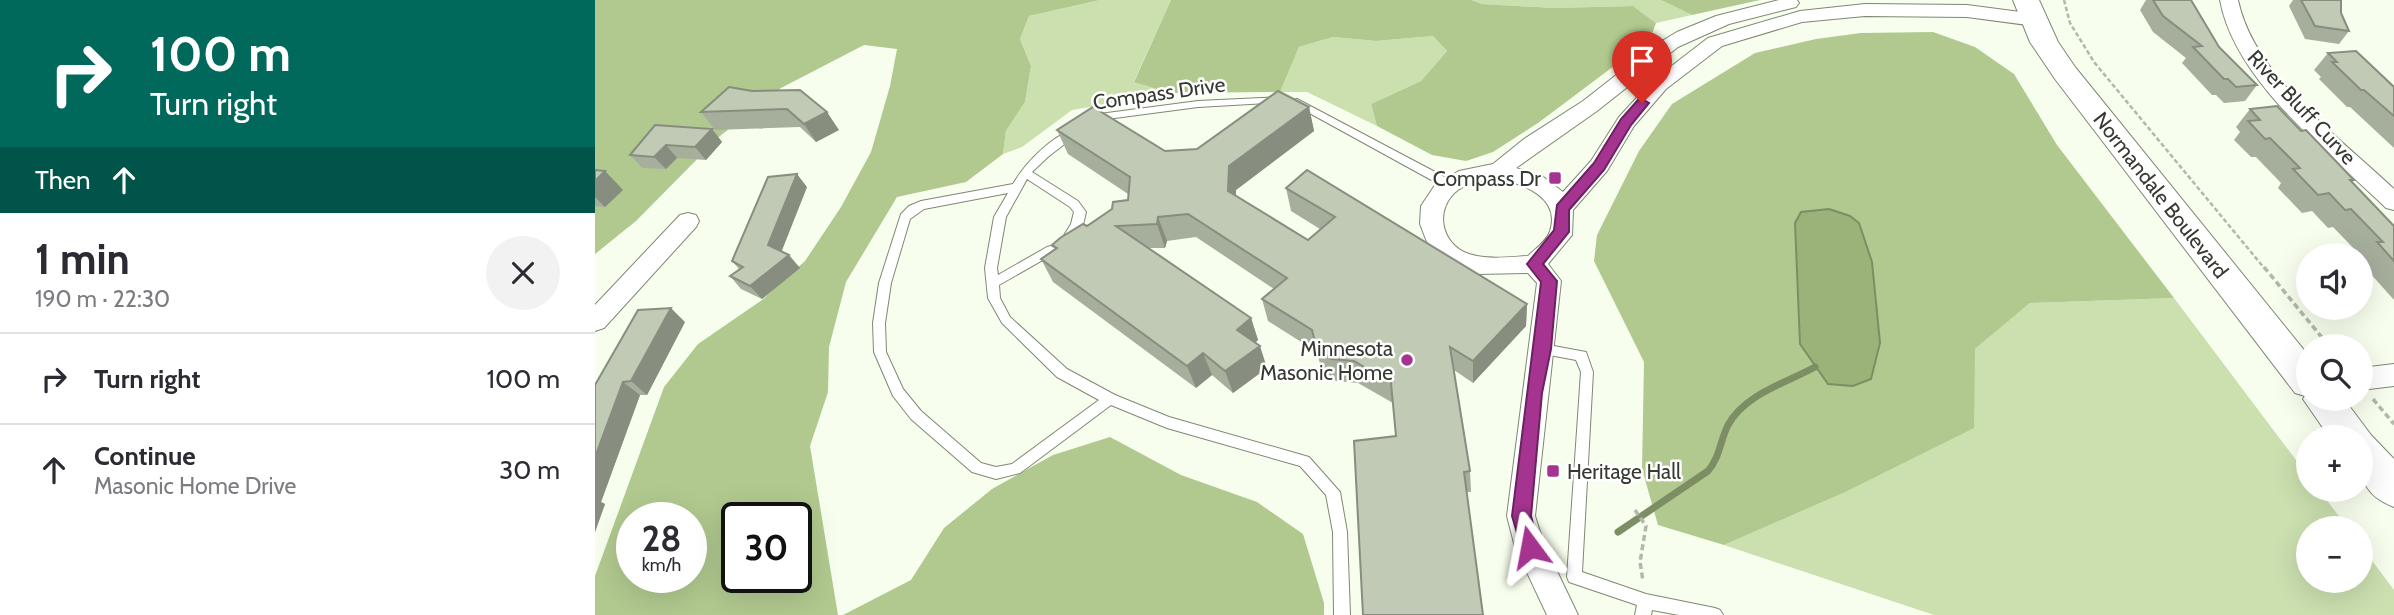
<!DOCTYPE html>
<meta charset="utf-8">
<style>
body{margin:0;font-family:Cabin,sans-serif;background:#f2f2f3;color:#2b2b33;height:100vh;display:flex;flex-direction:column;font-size:26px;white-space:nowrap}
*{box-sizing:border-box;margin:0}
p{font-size:23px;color:#7c7c81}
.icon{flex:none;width:38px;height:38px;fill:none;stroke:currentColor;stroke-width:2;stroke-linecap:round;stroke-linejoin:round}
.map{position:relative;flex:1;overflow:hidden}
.details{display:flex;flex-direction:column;background:#fff;width:595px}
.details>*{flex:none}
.guide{background:#00695c;color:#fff;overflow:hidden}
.tools{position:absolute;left:1701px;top:243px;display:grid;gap:14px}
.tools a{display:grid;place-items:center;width:77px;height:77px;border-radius:50%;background:#fff;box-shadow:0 7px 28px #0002;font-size:35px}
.speed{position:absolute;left:21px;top:502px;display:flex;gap:14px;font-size:35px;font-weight:700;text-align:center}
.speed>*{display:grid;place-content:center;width:91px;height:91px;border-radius:50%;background:#fff;box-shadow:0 7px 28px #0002;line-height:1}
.speed small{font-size:18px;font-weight:400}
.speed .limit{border:4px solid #111;border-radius:10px;background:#fff;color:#111}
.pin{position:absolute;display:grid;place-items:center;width:60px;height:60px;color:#fff;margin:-72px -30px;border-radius:50% 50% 50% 0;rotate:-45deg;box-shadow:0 0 7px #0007}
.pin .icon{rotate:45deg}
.me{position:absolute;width:77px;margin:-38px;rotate:347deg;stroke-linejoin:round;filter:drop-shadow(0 0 5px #0008)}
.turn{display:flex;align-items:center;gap:24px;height:147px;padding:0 35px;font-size:32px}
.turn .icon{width:91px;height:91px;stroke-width:2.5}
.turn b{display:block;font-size:49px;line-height:60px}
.then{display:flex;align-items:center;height:66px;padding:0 35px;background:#0003;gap:14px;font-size:26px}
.round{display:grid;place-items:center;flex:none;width:74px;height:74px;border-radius:37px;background:#f2f2f3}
.headline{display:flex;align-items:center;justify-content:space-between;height:119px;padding:0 35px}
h1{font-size:42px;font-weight:800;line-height:52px}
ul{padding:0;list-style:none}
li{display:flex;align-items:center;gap:21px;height:91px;padding:0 35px;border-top:2px solid #e1e1e2}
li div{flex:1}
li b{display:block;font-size:26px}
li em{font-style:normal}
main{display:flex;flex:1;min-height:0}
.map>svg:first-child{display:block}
</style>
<main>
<section class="details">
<div class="guide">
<div class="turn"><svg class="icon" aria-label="right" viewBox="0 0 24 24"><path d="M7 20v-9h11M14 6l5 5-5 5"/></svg><div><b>100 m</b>Turn right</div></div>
<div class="then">Then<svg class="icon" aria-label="ahead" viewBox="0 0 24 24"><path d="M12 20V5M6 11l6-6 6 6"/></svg></div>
</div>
<div class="headline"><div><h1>1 min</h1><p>190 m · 22:30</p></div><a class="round"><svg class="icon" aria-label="close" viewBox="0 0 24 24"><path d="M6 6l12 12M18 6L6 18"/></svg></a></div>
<ul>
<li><svg class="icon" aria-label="right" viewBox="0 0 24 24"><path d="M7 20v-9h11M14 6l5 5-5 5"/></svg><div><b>Turn right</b></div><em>100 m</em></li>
<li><svg class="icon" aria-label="ahead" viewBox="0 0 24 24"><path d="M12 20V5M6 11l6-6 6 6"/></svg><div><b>Continue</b><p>Masonic Home Drive</p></div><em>30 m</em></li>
</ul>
</section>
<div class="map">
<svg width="1799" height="615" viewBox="0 0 1799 615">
<rect width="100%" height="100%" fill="#f7feed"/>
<path fill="#cbdfaf" d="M505,0H576L539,81L576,93L477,110L427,147L408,154L411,131L430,102L436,66L425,39L434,16Z
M876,0H1066L1097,15L1061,23L1038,6L959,8L887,4Z
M838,36L852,51L826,81L776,104L782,126L712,92H685L704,47L738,37L781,41Z
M1579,298L1713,476V490H1724L1753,528H1713V581H1766V546L1799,590V615H1339L1129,545L1246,494L1380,349L1435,303Z"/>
<path fill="#b1c98f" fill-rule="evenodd" d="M0,0H505L434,16L425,39L436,66L430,102L411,131L408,154L371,182L302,197L251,282L234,347L233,392L215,446L243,615H0V576L69,387L103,344L167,300L210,261L246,207L276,152L295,86L302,49L269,45L186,88L125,136L41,221L0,254ZM37,518H96V578H37ZM142,518H201V578H142Z
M576,0H876L887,4L959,8L1038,6L1061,23L1055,39L943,123L898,152L871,161L837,155L782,126L776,104L826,81L852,51L838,36L781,41L738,37L704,47L685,92L576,93L539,82Z
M1066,0H1165L1097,15Z
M1338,32L1380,47L1419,74L1462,145L1579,298L1435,303L1380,349L1379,428L1246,494L1129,545L1063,525L1047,469L1049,362L999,261L1002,235L1044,151L1077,104L1160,53L1221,39L1266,33Z
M515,437L586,475L662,502L708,534L729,603V615H248L316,580L349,528L397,489L458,455Z"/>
<path fill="#9bb279" stroke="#7d8e64" stroke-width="2" d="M1234,209L1255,216L1264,223L1277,262L1285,343L1276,379L1258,386L1233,384L1205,344L1200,223L1206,212Z"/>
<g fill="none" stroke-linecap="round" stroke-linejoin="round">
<path stroke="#7d8e64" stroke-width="7" d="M1023,532L1113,471C1125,457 1125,441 1133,425C1150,394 1191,383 1220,367"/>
<g stroke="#7f8874" stroke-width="2">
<path id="lane" d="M685,97L690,100L689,102L603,107L497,121L492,118L497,115L603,101Z
M702,99L859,182L861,185L859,188H851L698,104V100Z
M480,128L484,129L485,131L484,133L454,156L437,172L483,201L491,212L488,225L478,240H470L468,237L476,224L479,212L475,207L432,179L411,217L402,268L403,275L452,247L456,246L462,250L460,253L404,285L405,298L415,317L472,369L520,395L574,417L714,457L745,492L752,532L755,615H739L738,532L731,495L705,466L572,428L516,405L425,473L401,479L377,472L316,419L298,396L279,352L278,323L284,283L306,214L314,206L326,201L418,184C431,162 455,138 480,128ZM413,193L399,217L390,268L393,298L407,323L462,377L504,400L417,464L401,467L386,463L326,411L308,389L291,352L290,323L296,283L315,219L329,209Z
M948,344L991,352L998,372L987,572L1051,594L1120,608L1125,610L1128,615H1084L1057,610L1056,615H1040L1042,605L974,582L972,577L986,372L981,360L944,353L942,349L944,345Z"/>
</g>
<g stroke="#7f8874" stroke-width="2">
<path id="street" d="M1184,0H1202L1204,3L1201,7L1134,24L1083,47L1002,111L921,168L947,176L968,192L996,161L1024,117L1057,81L1113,38L1205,11L1270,4L1372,5L1440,14L1449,20L1440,26L1372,17L1270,16L1207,22L1127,46L1071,89L1039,126L1012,171L978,210L977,235L953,264L966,281L940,516L949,544L983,615H952L920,547L912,516L942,283L933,273L883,274L856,266L844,259L832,242L825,224L826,206L840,185L864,171L898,164L929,139L988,101L1057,47L1082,32L1121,16ZM904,179C929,184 966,198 955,231C952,241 940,249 933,256C914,257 892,260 874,254C845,244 839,208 863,190C875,181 889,181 904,179Z
M1625,0H1643C1659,76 1744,137 1799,189V210L1791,208C1734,152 1640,82 1625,0Z
M93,213L101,215L104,221L101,227L9,328L0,331V305L85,215Z
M1799,364V386L1766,390V368Z"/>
</g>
<g stroke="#7f8874" stroke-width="2">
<path id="secondary" d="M1418,0H1444L1463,42L1480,67L1713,355V399H1749L1776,435L1799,459V507C1762,493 1766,471 1766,438H1735L1708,399L1710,396L1700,393L1460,79L1435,42Z"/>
</g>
<path stroke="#b2b8aa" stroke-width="2.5" stroke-dasharray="4.5 2.5" stroke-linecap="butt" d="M1469,0L1475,23L1499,62L1670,269"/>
<path stroke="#b2b8aa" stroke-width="3.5" stroke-dasharray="6 3.5" stroke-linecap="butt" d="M1669,267L1734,346
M1778,399L1799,424
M1040,510L1051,526L1045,562L1048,581"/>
<use href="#lane" fill="#fff" fill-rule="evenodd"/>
<use href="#street" fill="#fff" fill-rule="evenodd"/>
<use href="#secondary" fill="#fff" fill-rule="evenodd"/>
</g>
<path fill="#a6ae9c" d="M1551,0H1596L1624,47L1662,85L1650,101L1629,103L1621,95H1617L1587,63L1591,58L1558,32L1545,10Z
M1698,0H1746V13L1754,31L1744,44L1710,39L1694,6Z
M1733,53L1799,87V148L1755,107H1752L1724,79L1726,77L1719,70Z
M157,91L244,130L221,142L205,127L120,130L106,112Z
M714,107L719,131L641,190V195L713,240L725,229L696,211L691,188L932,304L931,326L878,383L859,370L875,471L876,492H871L801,436L798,403L763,383L741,381L726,368L722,352L673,321L667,299L679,289L601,237L572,241L570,248H553L656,318L663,340L660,343L672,368L638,393L617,375L601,388L458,282L446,259L460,249L457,245L492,226L533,200V194L473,154L462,130L570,151L602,149Z
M1655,109L1706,131L1759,180L1757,182L1799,226V300L1766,263L1767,257L1738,227L1733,228L1717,211L1707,213L1683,188L1686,183L1661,157H1656L1639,140L1645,132L1641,127Z
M117,129L127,142L111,160L82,158L71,169L47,168L35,155Z
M0,170L10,171L28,190L10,207L0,206Z
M212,187L186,251L205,268L167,299L146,289L135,276L144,269L137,261Z
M90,322L52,395H45L6,502L10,504L0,532V385Z"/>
<path fill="#878d7f" d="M714,107L719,131L641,190L640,214L633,191L634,166Z
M232,112L244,130L221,142L209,124Z
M117,129L127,142L111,160L100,147Z
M71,145L82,158L71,169L59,157Z
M10,171L28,190L10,207L0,197V181Z
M202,174L212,187L184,258L173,245Z
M563,217L572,241L570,248L562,224Z
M194,255L205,268L167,299L155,286Z
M932,304L931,326L878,383V361Z
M76,308L90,322L52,395L36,381Z
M656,318L663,340L649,352L642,330Z
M665,346L672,368L638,393L630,371Z
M608,353L617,375L601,388L592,366Z
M28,382L45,395L6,502L10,504L0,532V457Z"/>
<path fill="#c1cab5" stroke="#878d7f" stroke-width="2" d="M1558,0H1596L1624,47L1662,85L1641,87L1633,79H1629L1598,47L1607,46L1568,16Z
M1706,0H1746V13L1754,31L1720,26Z
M1761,51L1799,87V116L1769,90H1766L1737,62H1742L1733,53Z
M134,87L157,91L205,90L232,112L209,124L192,109L106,112Z
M683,91L714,107L634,166L633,191L713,240L740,217L691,188L712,170L932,304L878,361L855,347L875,471L869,472L888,615H768L759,441L801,436L796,383L759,361L736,359L721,346L717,330L667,299L692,278L593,214L563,217L562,224L521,226L656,318L642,330L665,346L630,371L608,353L592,366L446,259L462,248L457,245L465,238L488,224L492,226L517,209L518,202L533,200L535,177L462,130L498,107L570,151L602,149Z
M1682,106L1706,131L1711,130L1759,180H1755L1799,226V261L1782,242H1788L1756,209L1750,210L1734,193L1723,195L1698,169L1705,168L1675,138L1670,139L1653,121L1665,120L1655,109Z
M60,125L117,129L100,147L71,145L59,157L35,155Z
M0,170L10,171L0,181Z
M202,174L173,245L194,255L155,286L135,276L148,267L137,261L173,177Z
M76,308L36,381L28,382L0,457V385L43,310Z"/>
<path fill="#a53490" stroke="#6b225e" stroke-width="2" d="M1047,99L1054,103L1036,125L1009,170L974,210V232L948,264L962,281L956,349L947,393L936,516L944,547L941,553L935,556L928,553L917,516L946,282L932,264L959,230L962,205L999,163L1026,119L1043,100Z"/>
<g fill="#a53490" stroke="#fff" stroke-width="2.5">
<rect x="953" y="171" width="14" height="14" rx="3.5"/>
<circle cx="812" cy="360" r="7"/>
<rect x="951" y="464" width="14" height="14" rx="3.5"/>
</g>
<g text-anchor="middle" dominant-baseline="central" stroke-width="5" stroke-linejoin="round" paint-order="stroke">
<g font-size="21" fill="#363a32" stroke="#fff">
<text transform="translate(564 93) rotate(-8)">Compass Drive</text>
<text transform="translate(1707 107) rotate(47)">River Bluff Curve</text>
<text transform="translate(1566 195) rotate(52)">Normandale Boulevard</text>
</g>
<g font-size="21" fill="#363a32" stroke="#fff" text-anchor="end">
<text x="946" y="178">Compass Dr</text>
<text x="798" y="348">Minnesota<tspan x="798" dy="24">Masonic Home</tspan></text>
<text x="972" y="471" text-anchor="start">Heritage Hall</text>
</g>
</g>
</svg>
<div class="tools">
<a><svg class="icon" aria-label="sound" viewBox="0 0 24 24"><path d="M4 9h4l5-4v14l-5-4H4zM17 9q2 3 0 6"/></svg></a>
<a><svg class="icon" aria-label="search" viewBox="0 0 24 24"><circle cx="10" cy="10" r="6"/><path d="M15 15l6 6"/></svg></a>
<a>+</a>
<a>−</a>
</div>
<div class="speed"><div>28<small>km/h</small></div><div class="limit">30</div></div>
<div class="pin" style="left:1047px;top:103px;background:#d93025"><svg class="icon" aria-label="arrive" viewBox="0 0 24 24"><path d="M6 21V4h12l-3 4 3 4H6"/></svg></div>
<svg class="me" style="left:935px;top:547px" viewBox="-20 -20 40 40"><path d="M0-17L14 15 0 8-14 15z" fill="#a53490" stroke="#fff" stroke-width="4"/></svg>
</div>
</main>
